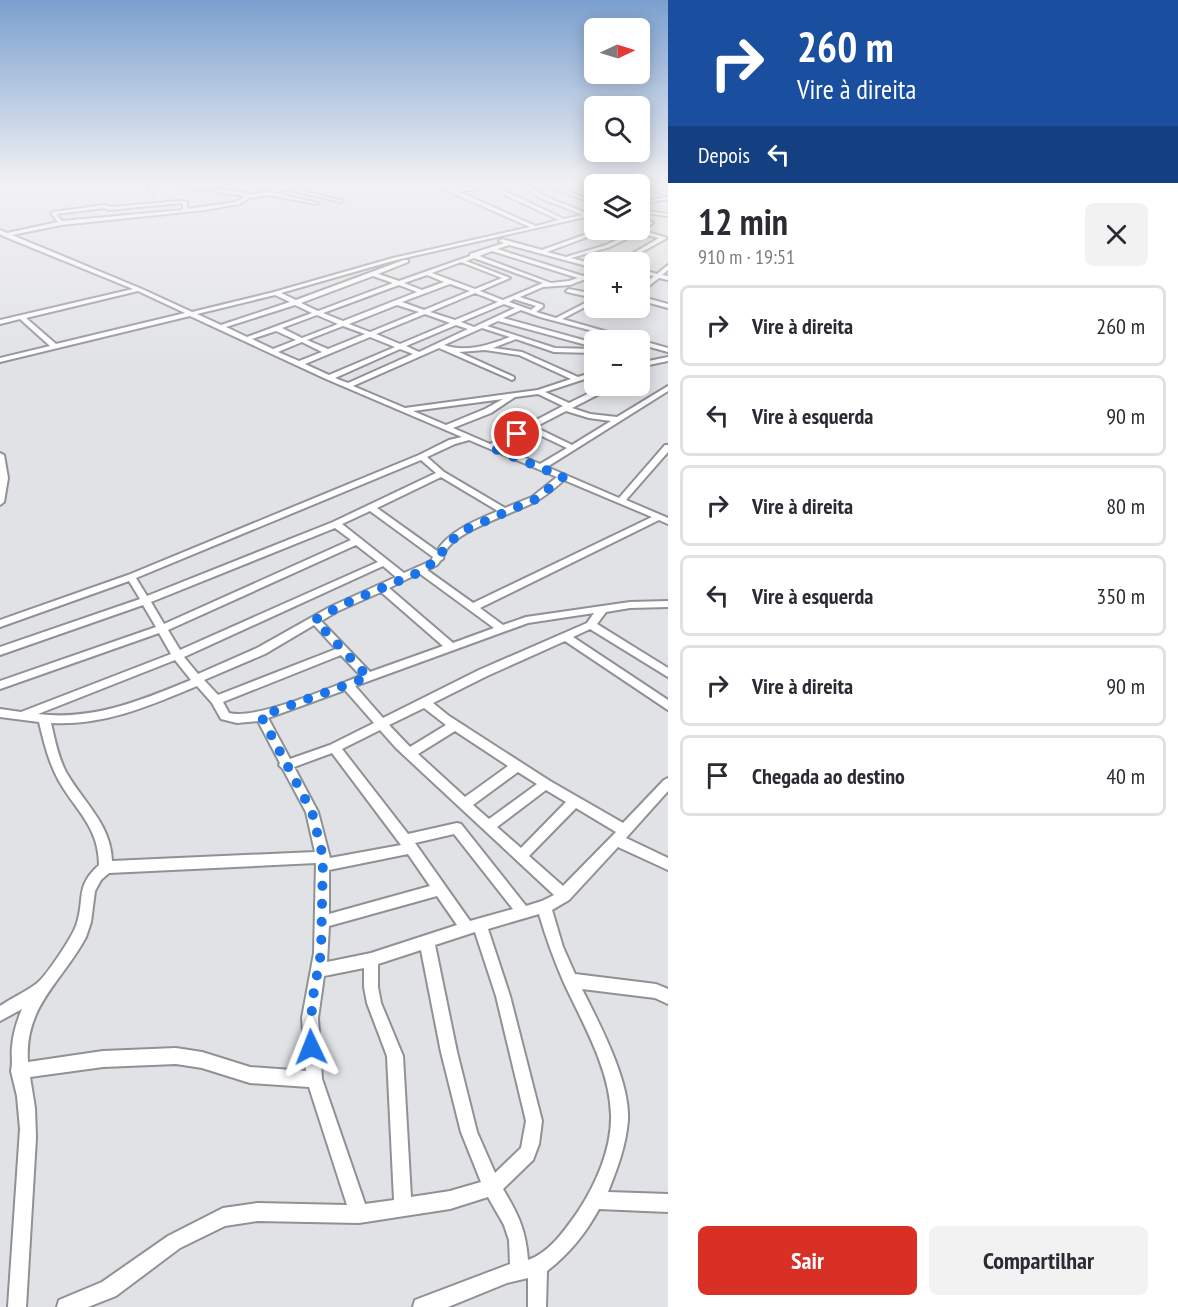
<!DOCTYPE html>
<html lang="pt">
<meta charset="utf-8">
<style>
body{margin:0;font-family:"PT Sans Narrow",sans-serif;background:#f2f2f3;color:#2b2b33;height:100vh;display:flex;flex-direction:column;font-size:22px;white-space:nowrap}
*{box-sizing:border-box;margin:0}
p{font-size:20px;color:#7c7c81}
.icon{flex:none;width:33px;height:33px;fill:none;stroke:currentColor;stroke-width:2;stroke-linecap:round;stroke-linejoin:round}
.map{position:relative;flex:1;overflow:hidden}
.sheet{display:flex;flex-direction:column;background:#fff;width:510px}
.sheet>*{flex:none}
.top-card{background:#1a4fa0;color:#fff;overflow:hidden}
.needle{width:39px;rotate:86deg}
.controls{position:absolute;left:584px;top:18px;display:grid;gap:12px}
.controls a{display:grid;place-items:center;width:66px;height:66px;border-radius:9px;background:#fff;box-shadow:0 3px 15px #0003;font-size:30px}
.pin{position:absolute;display:grid;place-items:center;width:51px;height:51px;color:#fff;margin:-26px;border:3px solid #fff;border-radius:50%;box-shadow:0 2px 6px #0007}
.me{position:absolute;width:66px;margin:-33px;rotate:358deg;stroke-linejoin:round;filter:drop-shadow(0 0 4px #0008)}
.turn{display:flex;align-items:center;gap:21px;height:126px;padding:0 30px;font-size:27px}
.turn .icon{width:78px;height:78px;stroke-width:2.5}
.turn b{display:block;font-size:42px;line-height:51px}
.then{display:flex;align-items:center;height:57px;padding:0 30px;background:#0003;gap:12px;font-size:22px}
.round{display:grid;place-items:center;flex:none;width:63px;height:63px;border-radius:9px;background:#f2f2f3}
.headline{display:flex;align-items:center;justify-content:space-between;height:102px;padding:0 30px}
h1{font-size:36px;font-weight:800;line-height:45px}
.button{display:flex;gap:12px;margin-top:auto;padding:12px 30px}
.button a{flex:1;height:69px;border-radius:9px;background:#d93025;color:#fff;font-size:24px;font-weight:800;line-height:69px;text-align:center}
.button a+a{background:#f2f2f3;color:#2b2b33}
ul{padding:0;list-style:none}
li{display:flex;align-items:center;gap:18px;height:81px;margin:0 12px 9px;padding:0 18px;border:3px solid #e1e1e2;border-radius:9px}
li div{flex:1}
li b{display:block;font-size:22px}
li em{font-style:normal}
main{display:flex;flex:1;min-height:0}
.map>svg:first-child{display:block}
</style>
<main>
<div class="map">
<svg width="668" height="1307" viewBox="0 0 668 1307">
<rect width="100%" height="100%" fill="#e1e2e6"/>
<g fill="none" stroke-linecap="round" stroke-linejoin="round">
<g stroke="#909194" stroke-width="4">
<path id="minor" d="M151,186H155L153,193L151,194L149,193Z
M179,186H189L248,193L250,195C265,194 279,186 294,186L291,188L343,201L341,202L286,189L274,193L318,203L316,204L269,195L249,198L239,204L205,210L61,225L12,235L142,289L192,312L274,292L393,258L530,227L452,193L442,186H447L455,190L466,188L464,186L471,187L489,186L459,192L536,226L559,220L505,195L494,186H498L509,193L564,219L583,215L540,198L525,186H529L544,196L589,214L594,213V215L396,260L281,293L296,300L404,260H408V262L378,274L399,281L470,256V254L504,243L499,241L502,239L542,250L598,230H603V231L547,252L566,257L606,245L633,232L629,230L639,229L667,238L624,262H618L659,238L638,233L610,247L571,258L594,264V268L509,245L497,249L583,276L594,272V276L570,285L543,287L520,297L543,305V307L536,312L556,318L587,302H591V304L562,319L636,340H627L540,317L521,310L503,318L594,343V347L498,321L487,326L555,348L594,349V353L554,352L516,339L493,348L522,352L578,377L594,372V376L545,392L569,403L604,386H611V388L572,408L590,414L617,417L668,386V391L547,467L619,498L665,445H668V452L626,500L668,518V524L659,520L480,608L503,625L526,617L630,602L668,601V607L630,608L606,612L597,624L668,668V677L590,629L573,637L668,700V710L565,641L487,676L433,703L449,716L550,781L623,823L664,780L668,778V791L626,838L668,858V870L618,847L569,900L552,910L563,947L575,974L656,984L668,989V1004L655,998L582,989C600,1025 630,1081 628,1120C626,1146 617,1169 608,1192L668,1194V1212L599,1209C586,1233 569,1254 547,1271L546,1307H528V1278L507,1283L448,1307H413L415,1300L510,1264L509,1240L504,1225L488,1197L450,1209L359,1223L257,1221L225,1226L180,1248L116,1296L88,1307H57L59,1300L102,1282L168,1236L223,1208L257,1203L347,1205L309,1087L250,1083L202,1068L176,1064L103,1067L30,1077L35,1108L36,1138L26,1307H8L20,1129L17,1096L11,1071C13,1063 11,1055 12,1047C13,1033 17,1021 22,1009L0,1021V1006C12,998 25,992 36,984C45,978 74,935 77,923C85,897 75,887 99,865C99,827 76,811 59,781C49,763 44,743 39,722L0,717V709L21,712L171,654L159,633L0,689V681L156,627L143,605L0,655V647L140,599L129,581L0,627V620L128,575L419,455L449,440L462,437L326,379L190,316L0,362V358L50,346L20,319L0,324V320L133,289L3,236L0,234V230L7,233L58,222L51,213L53,212L105,205L110,207L180,201L187,202V209L236,202L246,196ZM180,203L183,204V210L62,221L56,214L104,208L109,210ZM492,251L578,278L569,281L551,283L479,256ZM474,258L543,283L503,300L480,291L510,278L466,261ZM461,262L502,278L475,289L432,273ZM427,275L444,282L422,290L404,283ZM373,276L393,283L318,311L301,303ZM450,284L470,291L424,310L402,302ZM399,285L417,292L343,321L323,313ZM138,291L185,313L56,344L26,318ZM475,293L498,302L455,320L430,312ZM275,295L290,302L221,325L197,314ZM514,299L536,306L531,310L509,302ZM504,304L515,308L474,327L461,322ZM295,305L312,313L247,337L226,327ZM397,305L419,312L370,332L349,324ZM425,314L450,323L400,344L376,334ZM317,315L338,324L302,338L282,328ZM456,325L468,329L419,352L406,346ZM343,326L365,334L328,349L307,340ZM482,328L510,337C489,345 466,353 444,345ZM276,331L296,340L273,349L252,339ZM370,337L395,347L329,375L305,364ZM302,342L322,352L299,361L278,352ZM439,348L512,380L514,379V377L459,352L485,350L519,355L571,379L538,390L405,408L353,386ZM400,349L413,354L348,383L335,378ZM538,394L563,406L490,444L453,428L491,413L515,397ZM503,399L485,409L446,425L413,411ZM566,411L589,418L611,421L572,445L535,427ZM529,430L567,448L540,464L497,446ZM469,440L557,477L532,497L505,508L444,472L427,457L455,444ZM421,460L436,473L333,522L147,596L136,578ZM441,477L498,511C477,520 449,531 437,551L377,508ZM564,480L652,517L473,603L427,570L437,565L441,560L443,559C444,532 518,513 538,500C547,495 556,487 564,480ZM370,511L433,557L431,561L404,573L342,524ZM335,528L351,540L164,624L151,602ZM356,545L378,562L180,650L168,630ZM383,566L396,577L330,607L257,648L198,674L184,657ZM419,573L494,628L453,643L389,588ZM381,592L443,646L370,672L321,621L338,611ZM594,613L587,623L479,670L383,718L355,686L528,623ZM314,625L336,649L218,695L204,680L265,654ZM341,655L361,676C331,687 257,720 229,713L223,702ZM175,660L191,680C142,700 93,721 38,714ZM197,686L212,703L221,719L237,723L258,721L280,763L279,765L283,769L306,812L315,852L112,861C111,824 83,802 66,772C58,757 55,740 51,723C103,726 149,706 197,686ZM345,690L374,723L330,745L290,759L268,718ZM424,708L446,725L410,747L389,725ZM380,730L396,748L554,895L542,901L526,906L461,824L457,823L408,834L342,749ZM455,731L508,766L465,797L418,754ZM332,753L401,845L330,858L318,812L294,767ZM518,772L537,784L489,819L473,805ZM546,790L566,802L521,848L497,827ZM576,808L616,832L563,886L529,856ZM454,834L513,909L470,921L415,843ZM408,854L430,886L329,914V870ZM316,863L314,953L302,1018L306,1071L250,1067L202,1052L176,1048L103,1051L28,1062C24,1006 62,982 86,937L91,922L95,891L101,880L109,873ZM437,896L457,925L371,953L327,962L329,926ZM539,914C546,938 554,960 564,983C583,1024 610,1069 611,1115C612,1149 595,1186 577,1213C565,1230 549,1253 528,1260C526,1230 518,1214 503,1189L533,1160L539,1144L542,1121L510,996L488,929ZM475,932L496,996L526,1121L521,1148L495,1173L477,1132L457,1052L435,945ZM421,950L441,1052L461,1132L481,1182L450,1191L411,1197L403,1056L381,1003L378,987V964ZM364,968V987L367,1003L387,1056L394,1200L365,1204L322,1079L318,1018L324,976Z
M548,186H553L594,201V204Z
M576,186H581L594,190V193Z
M641,186H646L668,192V195Z
M668,197V199L639,204V202Z
M639,210L668,214V216L639,212Z
M639,219L652,222L653,223L650,225L639,223Z
M668,265V270L662,275L668,276V280L659,278L639,294V289L654,276L639,273V269L657,274Z
M569,289L594,294V298L567,292L566,291Z
M639,296L668,304V308L639,300Z
M637,340H639L668,348V352L639,344V340Z
M668,357V361L639,367V363Z
M0,453L4,455L8,478L4,502L0,505Z"/>
</g>
<use href="#minor" fill="#fff" fill-rule="evenodd"/>
</g>
<linearGradient id="sky" x2="0" y2="1"><stop stop-color="#7ba0cf"/><stop offset="0.5" stop-color="#f2f2f4"/><stop offset="1" stop-color="#f2f2f4" stop-opacity="0"/></linearGradient>
<rect width="668" height="369" fill="url(#sky)"/>
<g fill="none" stroke-linecap="round" stroke-linejoin="round">
<path stroke="#1a73e8" stroke-width="10" stroke-dasharray="0 18" d="M311,1047L312,1002L321,953L323,857L312,812L261,716L368,677L315,620L342,605L422,571L440,557L445,545L467,529L536,499L563,477L490,447L517,434"/>
</g>
</svg>
<div class="controls">
<a><svg class="needle" viewBox="-14 -14 28 28"><path d="M0-13l5 13h-10z" fill="#e53935"/><path d="M0 13l5-13h-10z" fill="#7c7c81"/></svg></a>
<a><svg class="icon" aria-label="search" viewBox="0 0 24 24"><circle cx="10" cy="10" r="6"/><path d="M15 15l6 6"/></svg></a>
<a><svg class="icon" aria-label="layers" viewBox="0 0 24 24"><path d="M12 4l9 5-9 5-9-5zM3 14l9 5 9-5"/></svg></a>
<a>+</a>
<a>−</a>
</div>
<div class="pin" style="left:517px;top:434px;background:#d93025"><svg class="icon" aria-label="arrive" viewBox="0 0 24 24"><path d="M6 21V4h12l-3 4 3 4H6"/></svg></div>
<svg class="me" style="left:311px;top:1047px" viewBox="-20 -20 40 40"><path d="M0-17L14 15 0 8-14 15z" fill="#1a73e8" stroke="#fff" stroke-width="4"/></svg>
</div>
<section class="sheet">
<div class="top-card">
<div class="turn"><svg class="icon" aria-label="right" viewBox="0 0 24 24"><path d="M7 20v-9h11M14 6l5 5-5 5"/></svg><div><b>260 m</b>Vire à direita</div></div>
<div class="then">Depois<svg class="icon" aria-label="left" viewBox="0 0 24 24"><path d="M17 20v-9H6M10 6l-5 5 5 5"/></svg></div>
</div>
<div class="headline"><div><h1>12 min</h1><p>910 m · 19:51</p></div><a class="round"><svg class="icon" aria-label="close" viewBox="0 0 24 24"><path d="M6 6l12 12M18 6L6 18"/></svg></a></div>
<ul>
<li><svg class="icon" aria-label="right" viewBox="0 0 24 24"><path d="M7 20v-9h11M14 6l5 5-5 5"/></svg><div><b>Vire à direita</b></div><em>260 m</em></li>
<li><svg class="icon" aria-label="left" viewBox="0 0 24 24"><path d="M17 20v-9H6M10 6l-5 5 5 5"/></svg><div><b>Vire à esquerda</b></div><em>90 m</em></li>
<li><svg class="icon" aria-label="right" viewBox="0 0 24 24"><path d="M7 20v-9h11M14 6l5 5-5 5"/></svg><div><b>Vire à direita</b></div><em>80 m</em></li>
<li><svg class="icon" aria-label="left" viewBox="0 0 24 24"><path d="M17 20v-9H6M10 6l-5 5 5 5"/></svg><div><b>Vire à esquerda</b></div><em>350 m</em></li>
<li><svg class="icon" aria-label="right" viewBox="0 0 24 24"><path d="M7 20v-9h11M14 6l5 5-5 5"/></svg><div><b>Vire à direita</b></div><em>90 m</em></li>
<li><svg class="icon" aria-label="arrive" viewBox="0 0 24 24"><path d="M6 21V4h12l-3 4 3 4H6"/></svg><div><b>Chegada ao destino</b></div><em>40 m</em></li>
</ul>
<div class="button"><a>Sair</a><a>Compartilhar</a></div>
</section>
</main>
